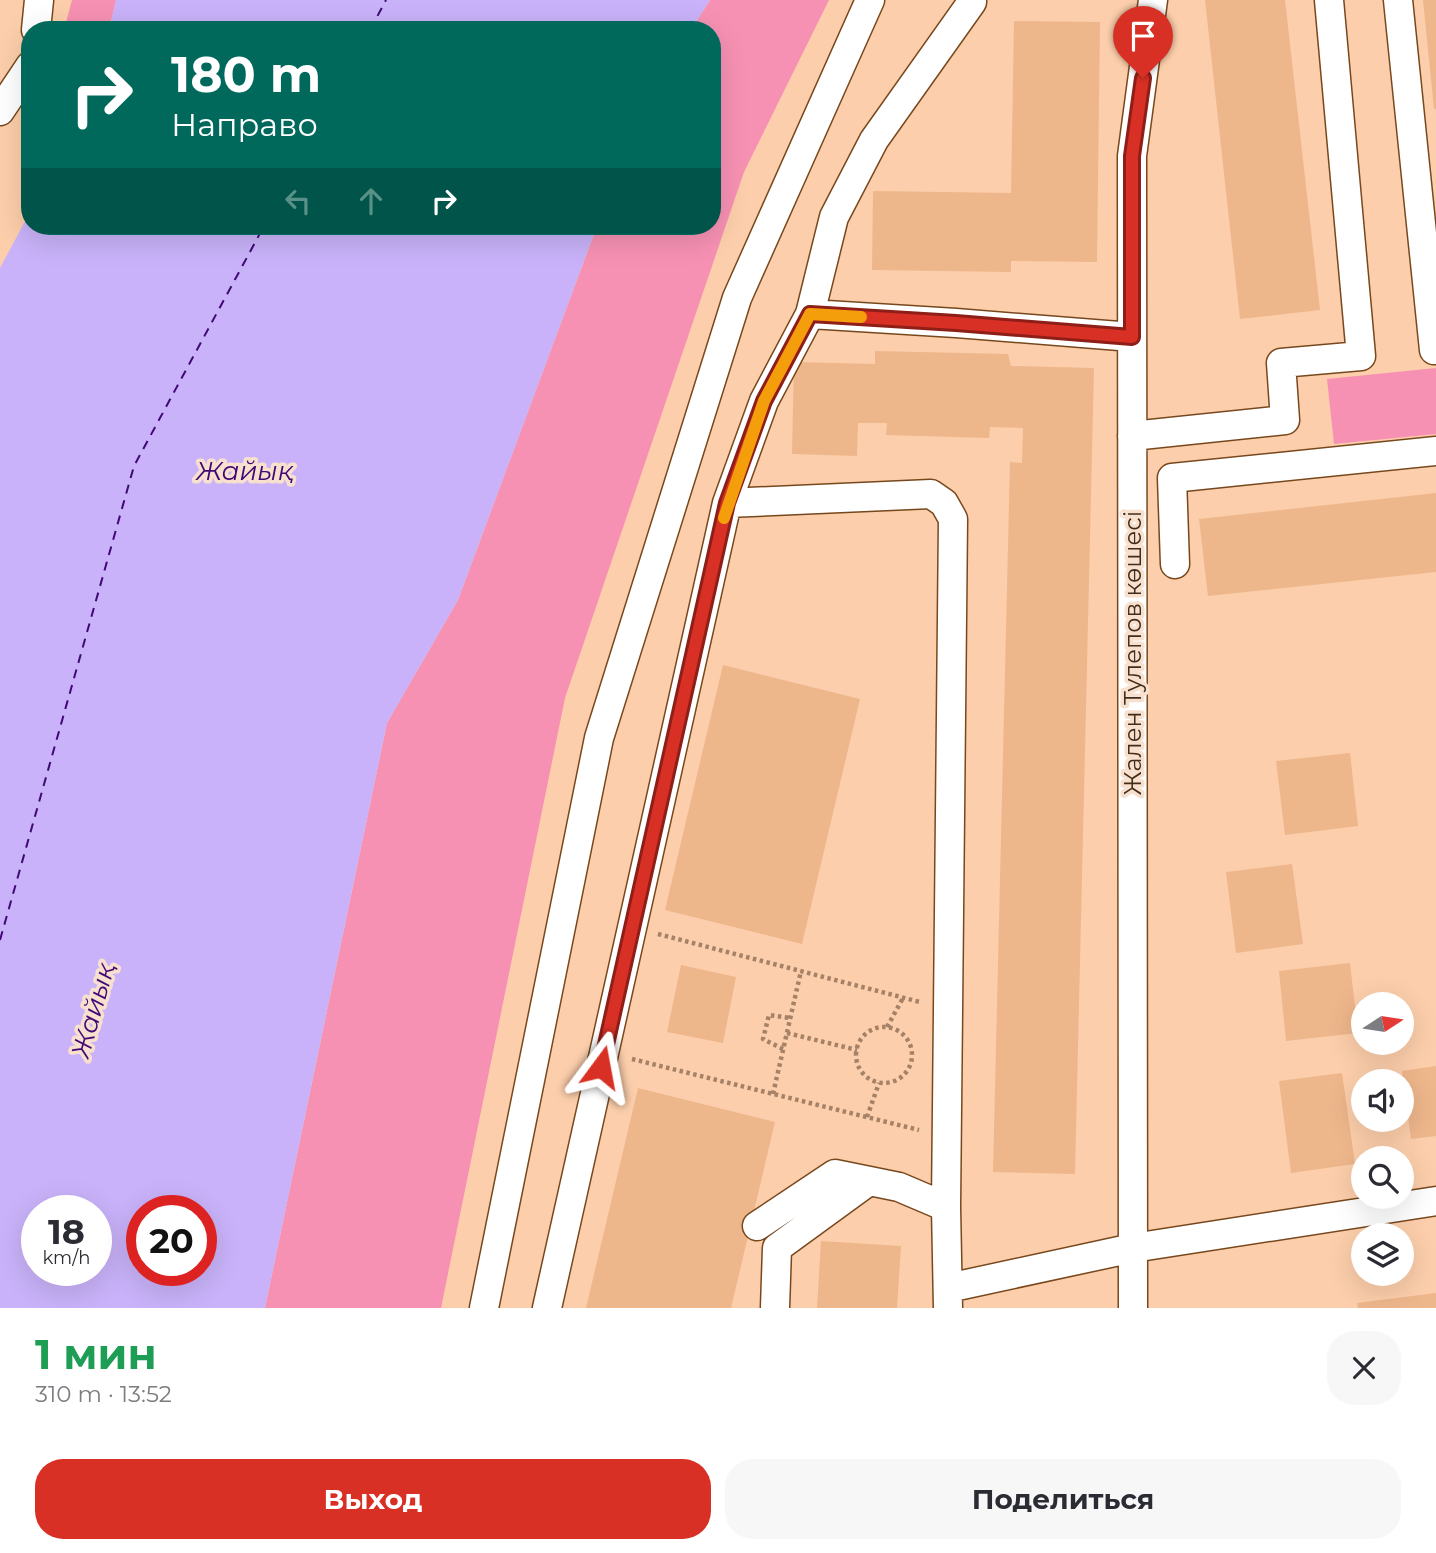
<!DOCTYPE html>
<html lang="ru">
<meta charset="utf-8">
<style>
body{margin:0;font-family:Montserrat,sans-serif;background:#f7f7f7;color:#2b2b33;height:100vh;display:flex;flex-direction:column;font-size:26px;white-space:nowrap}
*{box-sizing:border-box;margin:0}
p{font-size:23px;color:#7c7c81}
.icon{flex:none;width:38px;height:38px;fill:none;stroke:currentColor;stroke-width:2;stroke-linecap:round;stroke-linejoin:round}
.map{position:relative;height:1308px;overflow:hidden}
.sheet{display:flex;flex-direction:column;background:#fff;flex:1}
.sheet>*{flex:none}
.guide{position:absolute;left:21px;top:21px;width:700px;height:214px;border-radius:28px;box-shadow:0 7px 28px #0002;background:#00695c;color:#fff;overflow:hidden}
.needle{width:46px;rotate:78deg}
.buttons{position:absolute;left:1351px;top:992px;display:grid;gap:14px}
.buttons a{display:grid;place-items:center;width:63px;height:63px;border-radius:50%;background:#fff;box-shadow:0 7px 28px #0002;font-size:35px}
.speed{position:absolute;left:21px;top:1195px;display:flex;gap:14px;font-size:35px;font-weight:700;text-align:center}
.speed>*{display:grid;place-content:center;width:91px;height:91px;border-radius:50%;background:#fff;box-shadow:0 7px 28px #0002;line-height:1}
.speed small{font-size:18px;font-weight:400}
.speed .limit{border:10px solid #d22;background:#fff;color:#111}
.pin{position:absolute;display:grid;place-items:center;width:60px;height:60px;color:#fff;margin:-72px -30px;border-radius:50% 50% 50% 0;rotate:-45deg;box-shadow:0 0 7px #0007}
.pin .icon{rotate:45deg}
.me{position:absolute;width:77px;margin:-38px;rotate:13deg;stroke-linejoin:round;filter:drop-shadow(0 0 5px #0008)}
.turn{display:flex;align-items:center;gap:24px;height:147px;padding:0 35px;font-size:32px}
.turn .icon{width:91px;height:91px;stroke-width:2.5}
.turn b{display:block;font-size:49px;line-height:60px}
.lanes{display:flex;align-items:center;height:66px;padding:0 35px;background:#0003;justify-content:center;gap:35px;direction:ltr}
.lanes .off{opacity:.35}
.round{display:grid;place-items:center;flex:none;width:74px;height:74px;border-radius:28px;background:#f7f7f7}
.summary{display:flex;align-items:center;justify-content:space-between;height:119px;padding:0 35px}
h1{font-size:42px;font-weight:700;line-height:52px;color:#1e9e55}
.cta{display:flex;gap:14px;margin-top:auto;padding:14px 35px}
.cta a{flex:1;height:80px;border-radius:28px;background:#d93025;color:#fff;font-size:28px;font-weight:700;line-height:80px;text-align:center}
.cta a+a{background:#f7f7f7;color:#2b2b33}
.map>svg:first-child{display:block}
</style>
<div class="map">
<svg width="1436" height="1308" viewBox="0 0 1436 1308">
<rect width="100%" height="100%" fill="#fcceab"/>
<path fill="#f791b3" d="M72,0H116L109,30H64Z
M710,0H829L744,172L565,698L441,1308H265L387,723L458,600L597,226H712V30H691Z
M1436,368V434L1334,444L1327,379Z"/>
<path fill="#c9b2f9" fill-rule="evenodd" d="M116,0H710L691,30H109Z
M30,212V226H597L458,600L387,723L265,1308H0V268ZM37,1211H96V1270H37ZM142,1211H201V1270H142Z"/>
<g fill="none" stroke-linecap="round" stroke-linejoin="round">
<path stroke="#400975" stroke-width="2" stroke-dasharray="9 7" stroke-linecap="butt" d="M370,30L386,0
M0,940L134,466L264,226"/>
</g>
<path fill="#eeb68b" d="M1205,0H1285L1320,310L1240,319Z
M1423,0H1436V109H1434Z
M1014,21L1100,22L1097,262L1011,261V272L872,270L873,191L1011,193Z
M875,351L1008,354L1011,366L1094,368L1075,1174L993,1172L1010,462L1022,463L1023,428L990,427L989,438L886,435L887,423H858L857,456L792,454L794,362L875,364Z
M1436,493V572L1208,596L1199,519Z
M723,665L860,699L802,944L665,910Z
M1350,753L1358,826L1285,835L1276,761Z
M1292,864L1303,944L1236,953L1226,872Z
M1350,963L1358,1033L1286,1041L1279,971Z
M681,965L736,977L723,1043L667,1032Z
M1436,1066V1136L1411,1139L1402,1071Z
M1342,1073L1355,1164L1291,1173L1279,1081Z
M638,1088L775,1122L731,1308H586Z
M821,1241L901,1246L897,1308H817Z
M1436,1293V1308H1358L1357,1303Z"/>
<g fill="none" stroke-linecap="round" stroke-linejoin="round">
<g stroke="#78481d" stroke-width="31">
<path id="minor" d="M1398,0L1434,350H1436
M36,30L39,0
M0,111L30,66
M810,314L834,217L874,140L972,2
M1132,436L1285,420L1281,363L1361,356L1329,0
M727,503L764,401L810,314L956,323L1132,337
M1175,564L1172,478L1436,451
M757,1226L835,1174L899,1187L946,1207
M948,1288L1133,1248L1436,1201
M484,1308L599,738L737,298L870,0
M547,1308L727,503L931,494L944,503L953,519L946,1207L948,1308
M775,1308L777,1248L869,1181
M1133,1308L1132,156L1153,0"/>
</g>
<path stroke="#a58267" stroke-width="4.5" stroke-dasharray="3.5 3.5" stroke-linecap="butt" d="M658,934L920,1002
M887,1027L903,998
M856 1055a28 28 0 1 1 56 0a28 28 0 1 1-56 0Z
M787,1033L857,1050
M783,1049L763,1039L769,1015L790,1018
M632,1059L919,1130
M773,1094L801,971
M867,1117L879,1083"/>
<use href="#minor" stroke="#fff" stroke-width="28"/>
</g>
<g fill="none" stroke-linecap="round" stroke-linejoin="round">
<g stroke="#8d1f18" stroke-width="18">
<path id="route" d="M601,1067L727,503L764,401L810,314L956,323L1132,337V156L1143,78"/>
</g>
<use href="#route" stroke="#d93025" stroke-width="12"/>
<path stroke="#f59e0b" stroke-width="12" d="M724,518L764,401L810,314L861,317"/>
</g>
<g text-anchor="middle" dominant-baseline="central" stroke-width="7" stroke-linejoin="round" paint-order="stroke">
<g font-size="24" fill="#422c1a" stroke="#f8e0cf">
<text transform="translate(1132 653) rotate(-90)">Жален Тулепов көшесі</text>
</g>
<g font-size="26" font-style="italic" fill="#400975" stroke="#f8e0cf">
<text x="245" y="471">Жайық</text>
<text transform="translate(93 1010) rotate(-74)">Жайық</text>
</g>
</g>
</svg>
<div class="buttons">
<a><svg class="needle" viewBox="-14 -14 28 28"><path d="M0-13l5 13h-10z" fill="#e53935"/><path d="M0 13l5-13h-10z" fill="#7c7c81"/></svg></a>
<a><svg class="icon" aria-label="sound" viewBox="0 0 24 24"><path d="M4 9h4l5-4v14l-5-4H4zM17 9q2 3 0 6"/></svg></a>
<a><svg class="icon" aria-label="search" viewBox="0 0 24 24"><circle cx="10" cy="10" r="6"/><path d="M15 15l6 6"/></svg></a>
<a><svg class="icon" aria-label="layers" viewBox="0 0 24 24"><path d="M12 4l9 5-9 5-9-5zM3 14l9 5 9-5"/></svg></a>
</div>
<div class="speed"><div>18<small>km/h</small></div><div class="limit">20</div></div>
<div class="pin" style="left:1143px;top:78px;background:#d93025"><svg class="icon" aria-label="arrive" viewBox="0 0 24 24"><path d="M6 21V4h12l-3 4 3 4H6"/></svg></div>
<svg class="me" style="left:601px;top:1067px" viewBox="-20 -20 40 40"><path d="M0-17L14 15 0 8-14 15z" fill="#d93025" stroke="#fff" stroke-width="4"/></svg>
<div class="guide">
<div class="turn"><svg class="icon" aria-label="right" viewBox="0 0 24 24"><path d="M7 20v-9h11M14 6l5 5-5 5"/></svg><div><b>180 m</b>Направо</div></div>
<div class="lanes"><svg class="icon off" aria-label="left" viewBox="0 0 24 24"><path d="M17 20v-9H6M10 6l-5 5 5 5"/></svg><svg class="icon off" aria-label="ahead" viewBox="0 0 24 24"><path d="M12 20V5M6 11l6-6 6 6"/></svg><svg class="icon" aria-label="right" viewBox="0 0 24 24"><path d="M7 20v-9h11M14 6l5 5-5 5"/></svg></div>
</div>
</div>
<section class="sheet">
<div class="summary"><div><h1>1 мин</h1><p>310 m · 13:52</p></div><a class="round"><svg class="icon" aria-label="close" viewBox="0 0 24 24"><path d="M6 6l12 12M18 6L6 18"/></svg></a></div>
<div class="cta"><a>Выход</a><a>Поделиться</a></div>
</section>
